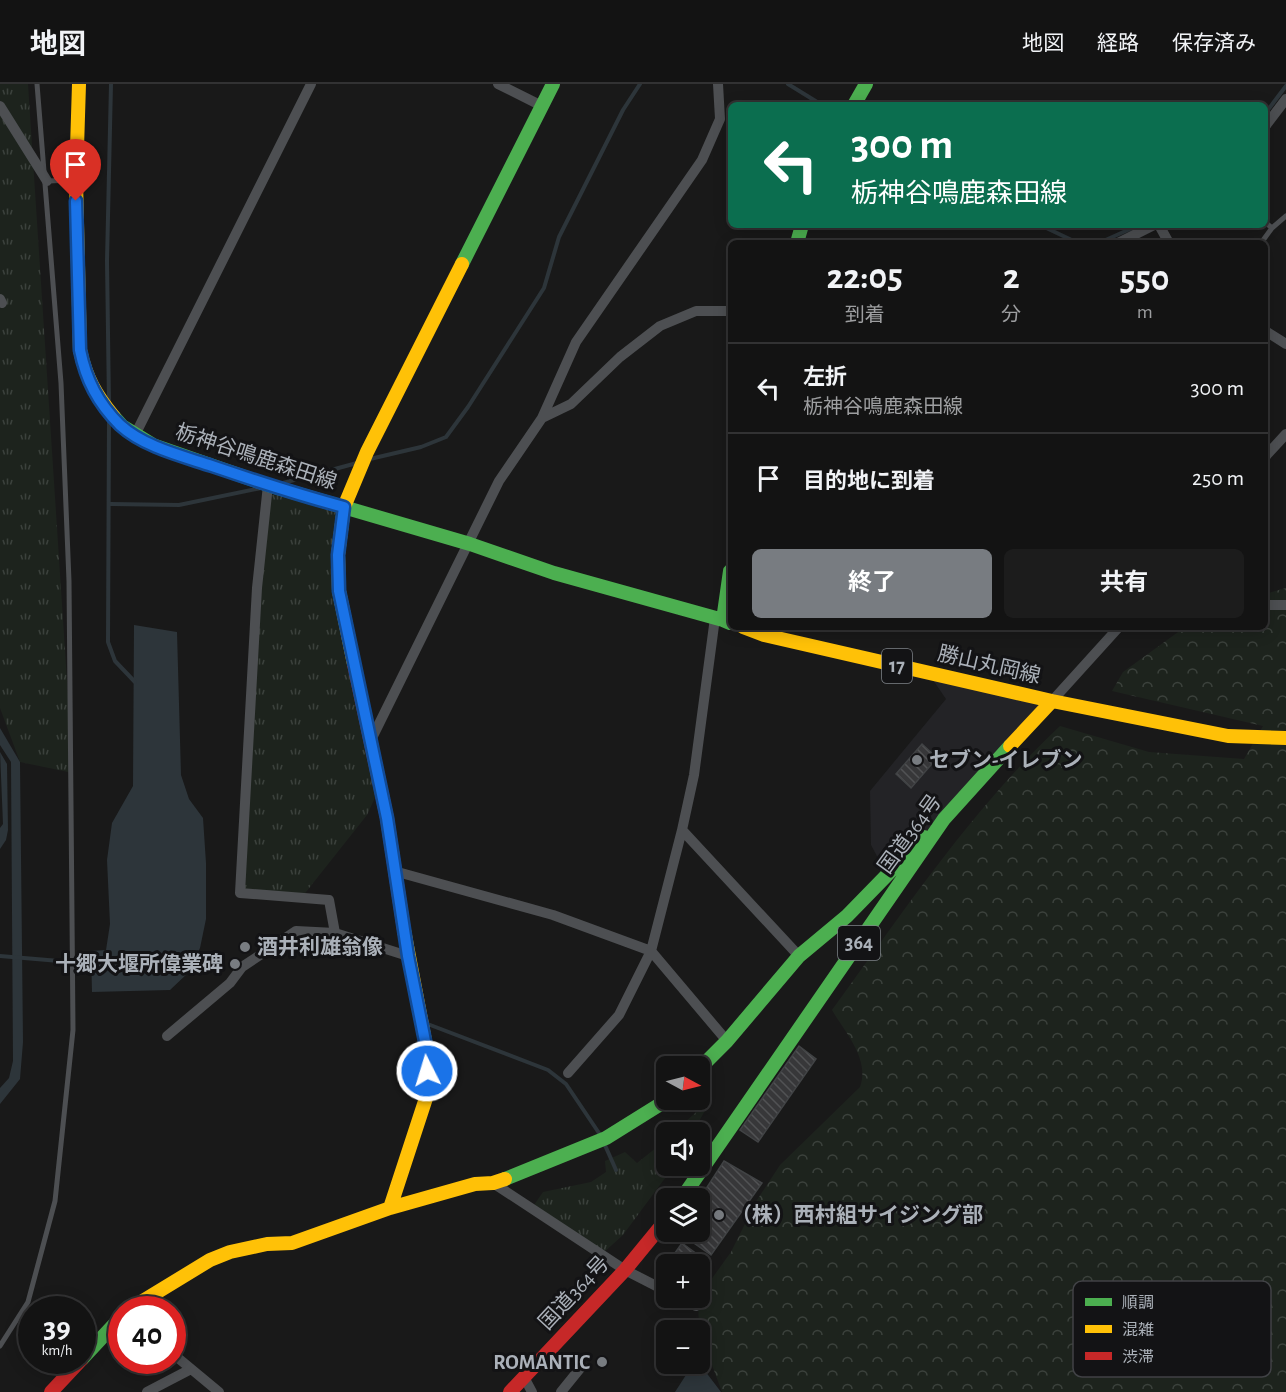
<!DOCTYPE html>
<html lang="ja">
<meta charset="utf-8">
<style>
body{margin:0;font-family:"Alegreya Sans","Noto Sans JP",sans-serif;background:#1c1c1c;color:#f1f3f6;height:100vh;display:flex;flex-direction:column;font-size:22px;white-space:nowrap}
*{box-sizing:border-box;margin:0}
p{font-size:20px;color:#9d9ea0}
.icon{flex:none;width:33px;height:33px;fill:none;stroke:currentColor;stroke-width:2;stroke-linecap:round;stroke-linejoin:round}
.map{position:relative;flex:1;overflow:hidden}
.sheet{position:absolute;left:728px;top:156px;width:540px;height:390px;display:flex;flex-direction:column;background:#131313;border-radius:9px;box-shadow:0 3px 15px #0003,0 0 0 2px #323233}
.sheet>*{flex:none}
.banner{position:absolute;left:728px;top:18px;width:540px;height:126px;border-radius:9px;box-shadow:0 3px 15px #0003,0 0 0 2px #323233;background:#0b6e4f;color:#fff;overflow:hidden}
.needle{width:39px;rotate:97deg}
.fabs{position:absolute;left:656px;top:972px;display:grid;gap:12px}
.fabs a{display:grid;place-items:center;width:54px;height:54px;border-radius:9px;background:#131313;box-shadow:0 3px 15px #0003,0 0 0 2px #323233;font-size:30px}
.speed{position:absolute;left:18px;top:1212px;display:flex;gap:12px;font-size:30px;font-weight:700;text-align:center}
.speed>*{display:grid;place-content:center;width:78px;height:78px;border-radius:50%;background:#131313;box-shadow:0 3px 15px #0003,0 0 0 2px #323233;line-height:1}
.speed small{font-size:15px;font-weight:400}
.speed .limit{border:9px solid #d22;background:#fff;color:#111}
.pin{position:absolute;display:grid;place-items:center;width:51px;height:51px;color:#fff;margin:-62px -26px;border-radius:50% 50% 50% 0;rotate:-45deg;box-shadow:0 0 6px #0007}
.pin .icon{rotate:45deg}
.me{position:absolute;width:66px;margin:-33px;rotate:355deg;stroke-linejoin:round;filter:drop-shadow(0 0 4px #0008)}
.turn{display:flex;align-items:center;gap:21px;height:126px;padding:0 24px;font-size:27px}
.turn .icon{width:78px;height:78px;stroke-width:2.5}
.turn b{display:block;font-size:42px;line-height:51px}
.eta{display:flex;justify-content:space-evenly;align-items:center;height:102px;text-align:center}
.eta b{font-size:36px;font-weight:700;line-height:42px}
.cta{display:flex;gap:12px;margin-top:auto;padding:12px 24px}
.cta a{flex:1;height:69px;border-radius:9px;background:#787c81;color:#fff;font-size:24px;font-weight:700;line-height:69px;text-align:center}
.cta a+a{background:#1c1c1c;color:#f1f3f6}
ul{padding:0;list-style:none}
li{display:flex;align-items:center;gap:18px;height:90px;padding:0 24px;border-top:2px solid #323233}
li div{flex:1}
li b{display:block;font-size:22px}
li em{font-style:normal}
header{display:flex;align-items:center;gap:36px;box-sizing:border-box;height:84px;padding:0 30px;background:#131313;border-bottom:2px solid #323233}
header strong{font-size:28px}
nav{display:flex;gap:33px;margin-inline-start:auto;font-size:21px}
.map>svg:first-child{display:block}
</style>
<header>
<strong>地図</strong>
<nav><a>地図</a><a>経路</a><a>保存済み</a></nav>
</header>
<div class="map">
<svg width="1286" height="1308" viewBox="0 0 1286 1308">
<defs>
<pattern id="grass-tufts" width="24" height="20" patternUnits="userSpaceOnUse" patternTransform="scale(1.5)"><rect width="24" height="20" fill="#1d231d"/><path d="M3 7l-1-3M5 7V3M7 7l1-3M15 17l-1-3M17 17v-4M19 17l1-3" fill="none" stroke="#3b413c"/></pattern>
<pattern id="forest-crowns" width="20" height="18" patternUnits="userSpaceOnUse" patternTransform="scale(1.5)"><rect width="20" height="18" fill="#1d231d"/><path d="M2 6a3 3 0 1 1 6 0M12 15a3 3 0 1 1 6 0" fill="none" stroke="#3b413c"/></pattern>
<pattern id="building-back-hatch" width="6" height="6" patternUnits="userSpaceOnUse" patternTransform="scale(1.5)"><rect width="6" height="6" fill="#373739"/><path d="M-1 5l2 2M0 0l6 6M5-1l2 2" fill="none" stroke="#515254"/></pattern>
</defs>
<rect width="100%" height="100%" fill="#191919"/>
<path fill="#232326" d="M933,596L1052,617L886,789L871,761L870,707L946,615Z"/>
<path fill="url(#grass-tufts)" d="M0,0H28L73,689L20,678L0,624Z
M268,401L344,423L338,471L378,707L367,731L302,813L240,809Z
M712,1014L693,1048H674Z
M666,1056V1082H674L623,1151L602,1170L532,1124L543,1108L591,1098L606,1088L605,1077L625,1068L637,1079Z"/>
<path fill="url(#forest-crowns)" d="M1286,504V1308H722L699,1246L698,1214L731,1168L757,1116L780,1081L860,1003C870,975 846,950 832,926C903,828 971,726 1060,642L1149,668L1244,675L1263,642L1112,607L1123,588L1185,543H1264L1265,510Z"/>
<path fill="#2d353a" d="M134,541L177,548L181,691L189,715L203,734L206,779V835L200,864L189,888L170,906L92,908L91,867L106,866L110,840L107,776L112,739L133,702Z
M0,644L20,678L23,958L20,995L0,1020V1004L9,994L13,977L11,678L0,661Z
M0,668L7,680L8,746L6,756L0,765V744L3,740Z
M699,1279L721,1308H675L693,1280Z"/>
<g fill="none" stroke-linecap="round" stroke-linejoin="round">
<path stroke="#2d353a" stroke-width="4" d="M788,0L822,21
M1264,31L1286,2
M1040,141L1078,159
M1099,159L1139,141
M109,320L107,177L111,0
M109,336L108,558L115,577L135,598
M370,375L421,363L446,353L468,323L544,204L559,153L623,26L640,0
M283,399L357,379
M111,420L179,421L261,404
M0,872L95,880
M425,939L548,986L566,1000L601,1052
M604,1059L616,1086"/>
</g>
<path fill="url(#building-back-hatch)" stroke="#414345" stroke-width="1.5" d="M922,660L937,674L911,704L896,690Z
M799,962L816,975L758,1058L740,1046Z
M724,1077L762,1099L711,1171L678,1148H699V1114H690L697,1105L702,1111Z
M682,1159L705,1176L699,1185V1180H667Z
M666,1182V1204L653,1200Z"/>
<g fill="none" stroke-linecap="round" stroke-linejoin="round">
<path stroke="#4d4f52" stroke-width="5" d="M47,97L75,96
M1264,137L1272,144
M1261,159L1272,144L1286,132
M0,1262L28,1218L55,1117L73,946L69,497L61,299L37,0"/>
<path stroke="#4d4f52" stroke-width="10" d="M498,0L542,22
M0,22L47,97
M1264,44L1286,15
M1159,141L1169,159
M1118,159L1154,141
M0,215L2,219
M1264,246L1286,260
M542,334L571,320L620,273L660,242L696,227H730
M135,351L311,0
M1264,374L1286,350
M268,401L257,504L240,809L329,816L335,849L408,872
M1264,521H1286
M715,534L694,691L682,746L799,872
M1052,617L1119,543
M372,654L499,397L542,334L576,258L702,76L720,35L718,0
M394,787L553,831L651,867L727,957
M167,952L230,899L242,883L296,847L335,849
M568,989L619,931L651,867L682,746
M493,1099L625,1186L666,1207
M679,1214L696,1222
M172,1269L219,1308
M524,1293L532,1308
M147,1308L191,1285
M561,1308L582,1282"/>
<path stroke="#4caf50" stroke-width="14" d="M854,21L866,0
M797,159L802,141
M462,180L553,0
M114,333L122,342L153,361L268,401L470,460L554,489L723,536
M730,487L723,536L730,539
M699,985L727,957L799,872L847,832L924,753
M505,1095L606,1054L667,1016
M682,1114L944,735L1010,662
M82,1275L122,1232"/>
<path stroke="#ffc107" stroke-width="14" d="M79,0L76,96L80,266C86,294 96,311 114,333
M743,543L764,551L1052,617
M354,580L339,507L338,471L344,423L367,368L462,180
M1010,662L1052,617L1228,652L1286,654
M390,1124L428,1008L427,967L404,846
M128,1226L210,1176L230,1168L267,1160L292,1159L390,1124L475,1100L493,1099L505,1095"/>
<path stroke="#c62828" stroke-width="14" d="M354,580L387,734L404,846
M51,1308L81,1276
M510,1308L625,1186L666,1136"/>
</g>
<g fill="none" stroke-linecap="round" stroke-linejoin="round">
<g stroke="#114b97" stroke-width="15">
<path id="route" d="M76,117L80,266C86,296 98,319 120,341C144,363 182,372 212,382C256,397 299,411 344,423L338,471L339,507L387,734L408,872L427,967V987"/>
</g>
<use href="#route" stroke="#1a73e8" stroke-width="10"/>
</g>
<g fill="#787c81" stroke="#131315" stroke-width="2">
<circle cx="917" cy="676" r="6"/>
<circle cx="245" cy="863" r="6"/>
<circle cx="235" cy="880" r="6"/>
<circle cx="719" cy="1131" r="6"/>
<circle cx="602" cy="1278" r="6"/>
</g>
<g text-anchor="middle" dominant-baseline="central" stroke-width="6" stroke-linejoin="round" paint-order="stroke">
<g fill="#131315" stroke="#7d8288" stroke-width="1.5">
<rect x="882" y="565" width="30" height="34" rx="4.5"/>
<rect x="838" y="842" width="42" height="34" rx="4.5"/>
</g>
<g font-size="20" font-weight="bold" fill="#abb1b9">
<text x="897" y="582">17</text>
<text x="859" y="859">364</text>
</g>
<g font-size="21" fill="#abb1b9" stroke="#131315">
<text transform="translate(256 373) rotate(18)">栃神谷鳴鹿森田線</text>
<text transform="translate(989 581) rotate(13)">勝山丸岡線</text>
<text transform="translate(910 750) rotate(-54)">国道364号</text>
<text transform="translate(574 1209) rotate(-47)">国道364号</text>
</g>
<g font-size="21" font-weight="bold" fill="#abb1b9" stroke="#131315" text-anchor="start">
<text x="929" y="676">セブン-イレブン</text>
<text x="257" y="863">酒井利雄翁像</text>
<text x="223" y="880" text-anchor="end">十郷大堰所偉業碑</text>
<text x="731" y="1131">（株）西村組サイジング部</text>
<text x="590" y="1278" text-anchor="end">ROMANTIC</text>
</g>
</g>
<rect x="1073" y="1197" width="198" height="96" rx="9" fill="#131315" stroke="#414246" stroke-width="1.5"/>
<rect x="1085" y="1214" width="27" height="8" fill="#4caf50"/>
<rect x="1085" y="1241" width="27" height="8" fill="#ffc107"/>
<rect x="1085" y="1268" width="27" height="8" fill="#c62828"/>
<g font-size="16" fill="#abb1b9">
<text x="1122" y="1224">順調</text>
<text x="1122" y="1251">混雑</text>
<text x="1122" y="1278">渋滞</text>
</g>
</svg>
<div class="fabs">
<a><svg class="needle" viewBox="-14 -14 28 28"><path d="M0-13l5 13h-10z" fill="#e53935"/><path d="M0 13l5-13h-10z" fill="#9d9ea0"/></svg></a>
<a><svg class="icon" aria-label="sound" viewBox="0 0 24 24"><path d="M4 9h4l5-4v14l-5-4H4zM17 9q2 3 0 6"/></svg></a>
<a><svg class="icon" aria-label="layers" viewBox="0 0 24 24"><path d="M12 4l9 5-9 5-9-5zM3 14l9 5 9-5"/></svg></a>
<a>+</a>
<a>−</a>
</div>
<div class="speed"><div>39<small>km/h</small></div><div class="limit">40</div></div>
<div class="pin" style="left:76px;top:117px;background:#d93025"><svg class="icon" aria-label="arrive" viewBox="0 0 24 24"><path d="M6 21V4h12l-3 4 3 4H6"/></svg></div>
<svg class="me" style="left:427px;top:987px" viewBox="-20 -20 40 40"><circle r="17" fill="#1a73e8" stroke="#fff" stroke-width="3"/><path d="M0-11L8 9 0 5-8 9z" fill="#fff"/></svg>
<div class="banner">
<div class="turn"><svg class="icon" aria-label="left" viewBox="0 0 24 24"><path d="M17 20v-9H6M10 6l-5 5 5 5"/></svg><div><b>300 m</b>栃神谷鳴鹿森田線</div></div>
</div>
<section class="sheet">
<div class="eta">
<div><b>22:05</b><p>到着</p></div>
<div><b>2</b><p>分</p></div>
<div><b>550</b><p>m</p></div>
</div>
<ul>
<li><svg class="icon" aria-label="left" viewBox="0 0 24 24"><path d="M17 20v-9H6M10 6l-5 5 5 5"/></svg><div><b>左折</b><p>栃神谷鳴鹿森田線</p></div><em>300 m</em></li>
<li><svg class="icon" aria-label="arrive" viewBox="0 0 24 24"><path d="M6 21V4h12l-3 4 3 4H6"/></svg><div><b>目的地に到着</b></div><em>250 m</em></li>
</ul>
<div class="cta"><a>終了</a><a>共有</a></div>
</section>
</div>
